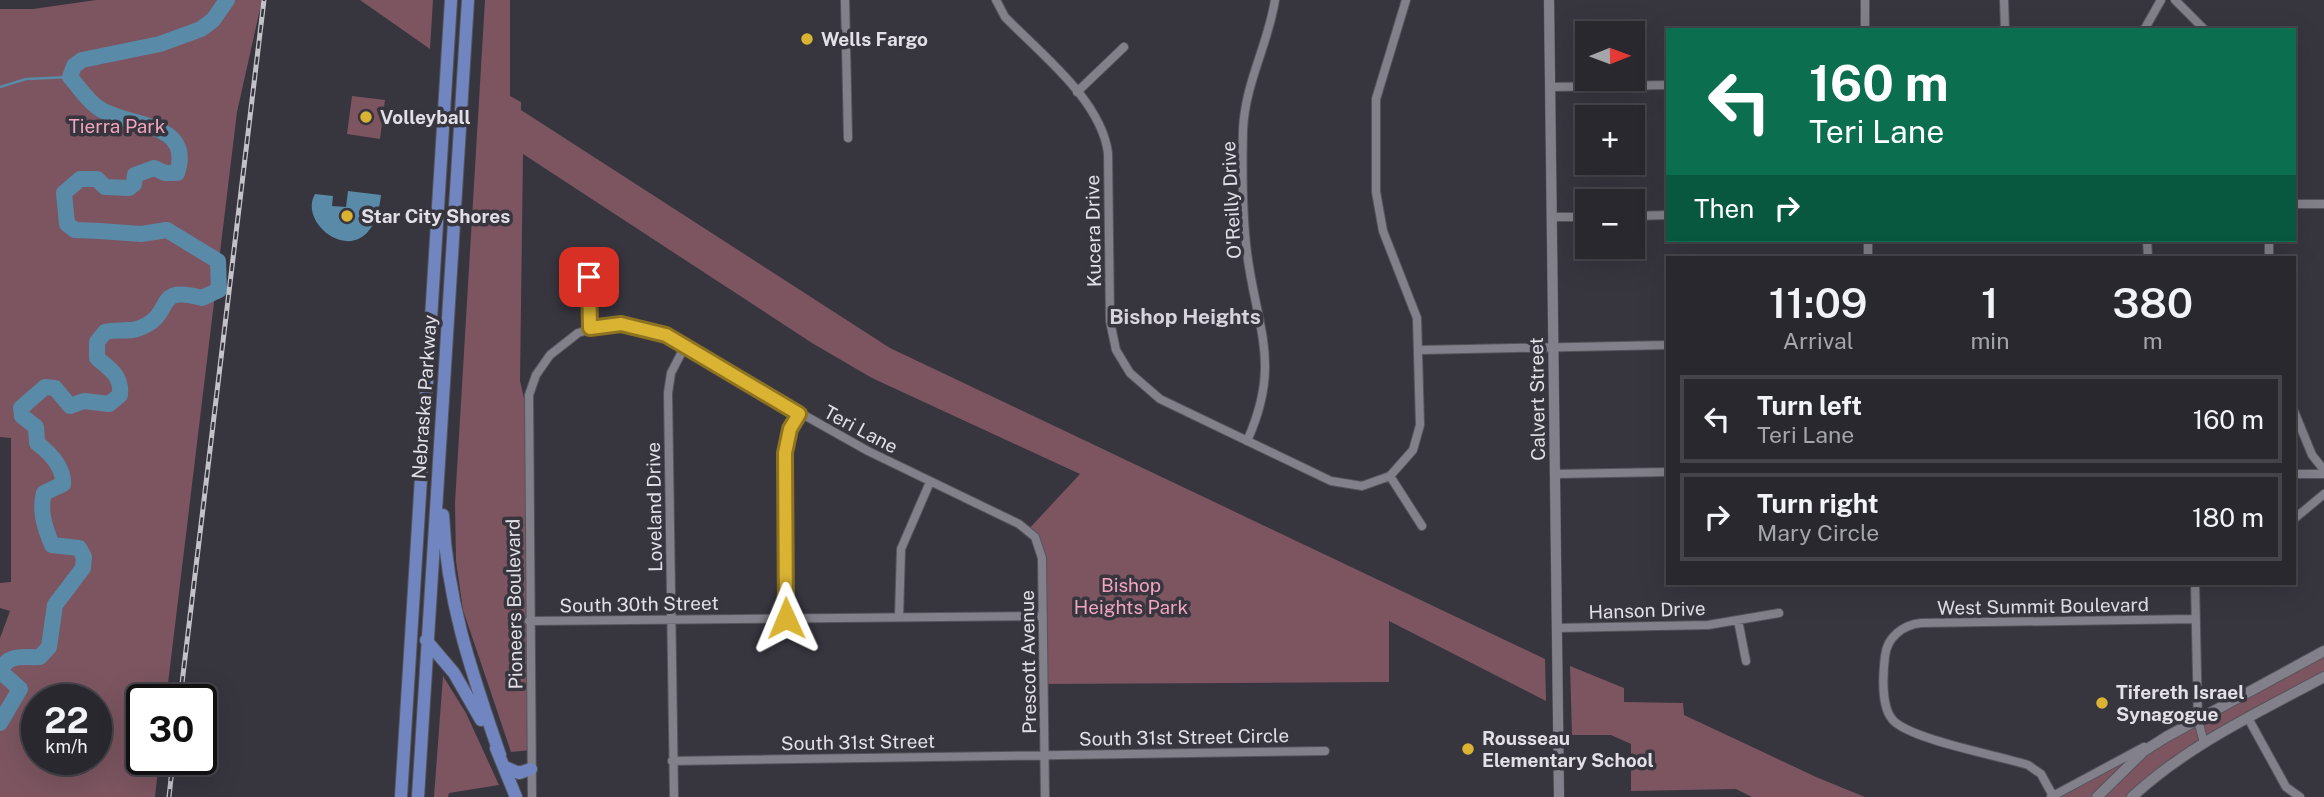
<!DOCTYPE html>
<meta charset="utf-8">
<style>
body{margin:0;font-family:"Public Sans",sans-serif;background:#313036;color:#f1f3f6;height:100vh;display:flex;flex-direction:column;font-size:26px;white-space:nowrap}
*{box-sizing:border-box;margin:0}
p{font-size:23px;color:#a5a6aa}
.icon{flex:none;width:38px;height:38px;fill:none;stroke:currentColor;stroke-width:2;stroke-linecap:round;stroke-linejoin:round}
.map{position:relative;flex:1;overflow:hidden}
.side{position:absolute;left:1666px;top:256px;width:630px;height:329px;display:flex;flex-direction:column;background:#29282e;border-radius:0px;box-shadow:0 7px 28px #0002,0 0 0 2px #45444a}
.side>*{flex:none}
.guide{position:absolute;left:1666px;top:28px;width:630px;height:214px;border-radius:0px;box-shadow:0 7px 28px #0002,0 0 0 2px #45444a;background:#0b6e4f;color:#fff;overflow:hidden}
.needle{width:46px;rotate:89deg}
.controls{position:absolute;left:1575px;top:21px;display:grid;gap:14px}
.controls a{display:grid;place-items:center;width:70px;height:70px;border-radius:0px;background:#29282e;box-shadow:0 7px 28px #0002,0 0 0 2px #45444a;font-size:35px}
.speed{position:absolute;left:21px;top:684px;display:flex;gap:14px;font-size:35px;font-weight:700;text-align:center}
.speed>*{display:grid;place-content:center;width:91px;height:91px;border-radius:50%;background:#29282e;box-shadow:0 7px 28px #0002,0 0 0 2px #45444a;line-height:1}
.speed small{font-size:18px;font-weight:400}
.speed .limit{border:4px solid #111;border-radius:10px;background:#fff;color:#111}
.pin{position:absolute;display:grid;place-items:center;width:60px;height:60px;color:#fff;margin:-30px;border-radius:14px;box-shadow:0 4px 10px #0006}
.me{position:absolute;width:77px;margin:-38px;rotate:359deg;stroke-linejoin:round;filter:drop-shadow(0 0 5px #0008)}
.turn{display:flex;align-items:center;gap:24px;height:147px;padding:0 28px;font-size:32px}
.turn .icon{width:91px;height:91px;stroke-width:2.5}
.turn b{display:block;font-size:49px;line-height:60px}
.then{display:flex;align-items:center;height:66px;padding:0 28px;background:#0003;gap:14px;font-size:26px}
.eta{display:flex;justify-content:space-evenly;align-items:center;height:119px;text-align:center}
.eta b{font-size:42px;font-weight:600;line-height:49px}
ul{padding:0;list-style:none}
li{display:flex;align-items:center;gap:21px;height:88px;margin:0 14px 10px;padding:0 14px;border:4px solid #45444a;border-radius:0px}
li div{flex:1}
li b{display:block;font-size:26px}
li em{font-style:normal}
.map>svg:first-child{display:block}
</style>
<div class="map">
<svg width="2324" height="797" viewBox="0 0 2324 797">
<rect width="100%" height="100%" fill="#37353e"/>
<path fill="#7c5561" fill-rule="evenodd" d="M96,0H262L237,112L166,700H142V760H159L155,797H0V638L10,611L0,608V583L11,582V438L0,437V9H33ZM96,700V760H37V700Z
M360,0H433L430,49Z
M485,0H510V96L521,102V110L890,348L1545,659L1546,701L1389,621V682L1044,684L1042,558L1027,531L1080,474L872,378L812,343L523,154L520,381L527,411L531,750L511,752L463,610L456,561L455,503Z
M352,96L385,100L380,139L347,134Z
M2324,651V677L2213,737L2132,797H2051Z
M1570,666L1624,688V702L1683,703L1684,715L1816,777L1865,797H1752L1736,789L1631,791V744L1611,735H1572Z
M443,676L466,713L499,785L449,793L448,797H434Z"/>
<path fill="#598ba8" d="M348,191L381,195C372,280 295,228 315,194L333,196L332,206L346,207Z"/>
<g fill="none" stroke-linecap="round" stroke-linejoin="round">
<path stroke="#598ba8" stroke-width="2.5" d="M0,87L26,79L70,77"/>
<path stroke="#598ba8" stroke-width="16" d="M0,723L20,689L1,672C6,653 24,658 40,657L49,647L55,605L83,568L84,557L79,548L52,545C45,528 39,511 44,493L63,484C64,467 50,453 37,443L36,427L22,416L21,408L45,387L55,388L70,406L84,401L109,404L120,395C122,376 110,369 97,358V342L105,332C115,329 127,332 137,329C178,315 150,284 202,298L219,290L218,261L167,230L141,234L100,231L75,230L67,224L64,193L80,179H97L105,187L129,188L134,184L135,175L154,168L165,173H177C194,121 128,127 100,109C88,102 79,87 70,77L74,66L82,60L160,44L201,29L213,20L227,0"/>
<g stroke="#56545b" stroke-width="10">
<path id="minor" d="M845,0L848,138
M996,0L1005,17C1041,54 1101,100 1108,153L1110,321L1116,350L1130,373L1160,399L1331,481L1362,486L1390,476L1413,450L1420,425L1417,318L1383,231L1376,192V99L1406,0
M1865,0V30
M2004,0L2005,30
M2175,0L2205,30
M2144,30L2161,0
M1551,87L1668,85
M1077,92L1124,47
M2294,204H2324
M1633,216L1668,215
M1553,217H1587
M1868,240V257
M2147,240L2148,257
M2269,240V257
M589,277L590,328
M1420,350L1668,345
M2294,411L2312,455L2324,470
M1247,441C1282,363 1257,330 1247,253C1242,213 1242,170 1243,130C1245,83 1268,45 1275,0
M1555,474L1668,472
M2294,474H2324
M1390,476L1422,526
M2294,519L2324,494
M2195,583L2198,720L2204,743
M899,617L901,549L930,482
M786,618L785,452L790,429L799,414
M1738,620L1746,661
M529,621L1043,616
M1557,628L1708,625L1779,613
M2248,718L2286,787L2300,797
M672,761L1325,751
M2053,796L2041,774L2028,765C2001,756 1907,739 1892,719C1881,706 1883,673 1885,656C1887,637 1903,625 1921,623L2195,619
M532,797L529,395L536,375L550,355L578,333L608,324L651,329L868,451L1019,524L1035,537L1042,558L1045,797
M674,797L668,393L671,373L685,346
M2051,797L2144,747"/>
</g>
<g stroke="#56545b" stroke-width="11">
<path id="tertiary" d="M1549,0L1559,797"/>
</g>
<g stroke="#56545b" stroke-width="12">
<path id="secondary" d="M2097,797L2144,751L2166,737L2324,651
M2132,797C2188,745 2257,713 2324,677"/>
</g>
<g stroke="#56545b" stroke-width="14">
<path id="primary" d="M443,515C447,603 472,673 500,755
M426,640L454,673L481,720
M496,748L516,797
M505,767L519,773L531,769
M401,797L451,0
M418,797L468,0"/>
</g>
<use href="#minor" stroke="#82808a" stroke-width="8"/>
<use href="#tertiary" stroke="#82808a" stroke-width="10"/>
<use href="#secondary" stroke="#82808a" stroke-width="10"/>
<use href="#primary" stroke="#7186c0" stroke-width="12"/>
<g stroke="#c4c2c9" stroke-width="5">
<path id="rail" d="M180,700L264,0
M169,797L173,760"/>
</g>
<use href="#rail" stroke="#37353e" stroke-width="2.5" stroke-dasharray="8" stroke-linecap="butt"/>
</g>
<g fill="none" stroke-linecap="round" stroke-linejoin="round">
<g stroke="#8e7421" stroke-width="18">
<path id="route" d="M589,277L590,328L621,324L666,335L799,414L790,429L785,453L786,618"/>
</g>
<use href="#route" stroke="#dab333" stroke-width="12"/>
</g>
<g fill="#dab333" stroke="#37353e" stroke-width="2.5">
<circle cx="807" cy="39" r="7"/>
<circle cx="366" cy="117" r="7"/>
<circle cx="347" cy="216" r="7"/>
<circle cx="2102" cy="703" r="7"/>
<circle cx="1468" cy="749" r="7"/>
</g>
<g text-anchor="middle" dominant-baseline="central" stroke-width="7" stroke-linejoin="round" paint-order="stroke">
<g font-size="19" font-weight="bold" fill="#e2e0e6" stroke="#37353e" text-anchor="start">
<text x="821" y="39">Wells Fargo</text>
<text x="380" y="117">Volleyball</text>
<text x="361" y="216">Star City Shores</text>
<text x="2116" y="692">Tifereth Israel<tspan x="2116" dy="22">Synagogue</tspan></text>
<text x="1482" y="738">Rousseau<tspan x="1482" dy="22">Elementary School</tspan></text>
</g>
<g font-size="19" fill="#f3a4be" stroke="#37353e">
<text x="117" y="126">Tierra Park</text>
<text x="1131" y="585">Bishop<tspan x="1131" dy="22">Heights Park</tspan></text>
</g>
<g font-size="19" fill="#e2e0e6" stroke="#37353e">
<text transform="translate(1231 200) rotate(-93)">O'Reilly Drive</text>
<text transform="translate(1093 231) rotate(-91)">Kucera Drive</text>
<text transform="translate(424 397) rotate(-86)">Nebraska Parkway</text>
<text transform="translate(1537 399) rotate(-91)">Calvert Street</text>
<text transform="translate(861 429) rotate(28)">Teri Lane</text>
<text transform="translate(654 507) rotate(-91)">Loveland Drive</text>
<text transform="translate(514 604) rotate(-91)">Pioneers Boulevard</text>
<text transform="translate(639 604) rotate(-1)">South 30th Street</text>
<text transform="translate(2043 606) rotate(-1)">West Summit Boulevard</text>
<text transform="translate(1647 610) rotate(-2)">Hanson Drive</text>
<text transform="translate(1028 662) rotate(-91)">Prescott Avenue</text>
<text transform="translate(1184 737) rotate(-1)">South 31st Street Circle</text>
<text transform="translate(858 742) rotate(-1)">South 31st Street</text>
</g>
<g font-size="21" font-weight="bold" fill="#d6d3de" stroke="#37353e">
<text x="1185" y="316">Bishop Heights</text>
</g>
</g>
</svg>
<div class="controls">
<a><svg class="needle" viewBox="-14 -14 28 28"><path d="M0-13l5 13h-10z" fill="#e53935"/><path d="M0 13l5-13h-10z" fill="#a5a6aa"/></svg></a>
<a>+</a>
<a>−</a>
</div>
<div class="speed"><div>22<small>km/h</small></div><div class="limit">30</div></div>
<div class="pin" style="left:589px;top:277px;background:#d93025"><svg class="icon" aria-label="arrive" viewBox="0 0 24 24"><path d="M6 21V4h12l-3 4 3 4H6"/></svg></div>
<svg class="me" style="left:786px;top:618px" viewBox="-20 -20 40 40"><path d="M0-17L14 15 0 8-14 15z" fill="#dab333" stroke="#fff" stroke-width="4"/></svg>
<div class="guide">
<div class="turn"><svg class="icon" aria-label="left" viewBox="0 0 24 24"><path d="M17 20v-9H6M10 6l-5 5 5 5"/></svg><div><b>160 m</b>Teri Lane</div></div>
<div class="then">Then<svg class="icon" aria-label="right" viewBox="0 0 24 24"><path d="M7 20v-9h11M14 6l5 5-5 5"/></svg></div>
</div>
<section class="side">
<div class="eta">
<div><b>11:09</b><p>Arrival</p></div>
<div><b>1</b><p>min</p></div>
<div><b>380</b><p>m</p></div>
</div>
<ul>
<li><svg class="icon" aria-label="left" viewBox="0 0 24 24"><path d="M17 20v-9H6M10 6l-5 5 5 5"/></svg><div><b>Turn left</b><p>Teri Lane</p></div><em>160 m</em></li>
<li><svg class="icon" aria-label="right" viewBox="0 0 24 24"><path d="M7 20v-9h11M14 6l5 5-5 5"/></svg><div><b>Turn right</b><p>Mary Circle</p></div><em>180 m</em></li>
</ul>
</section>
</div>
